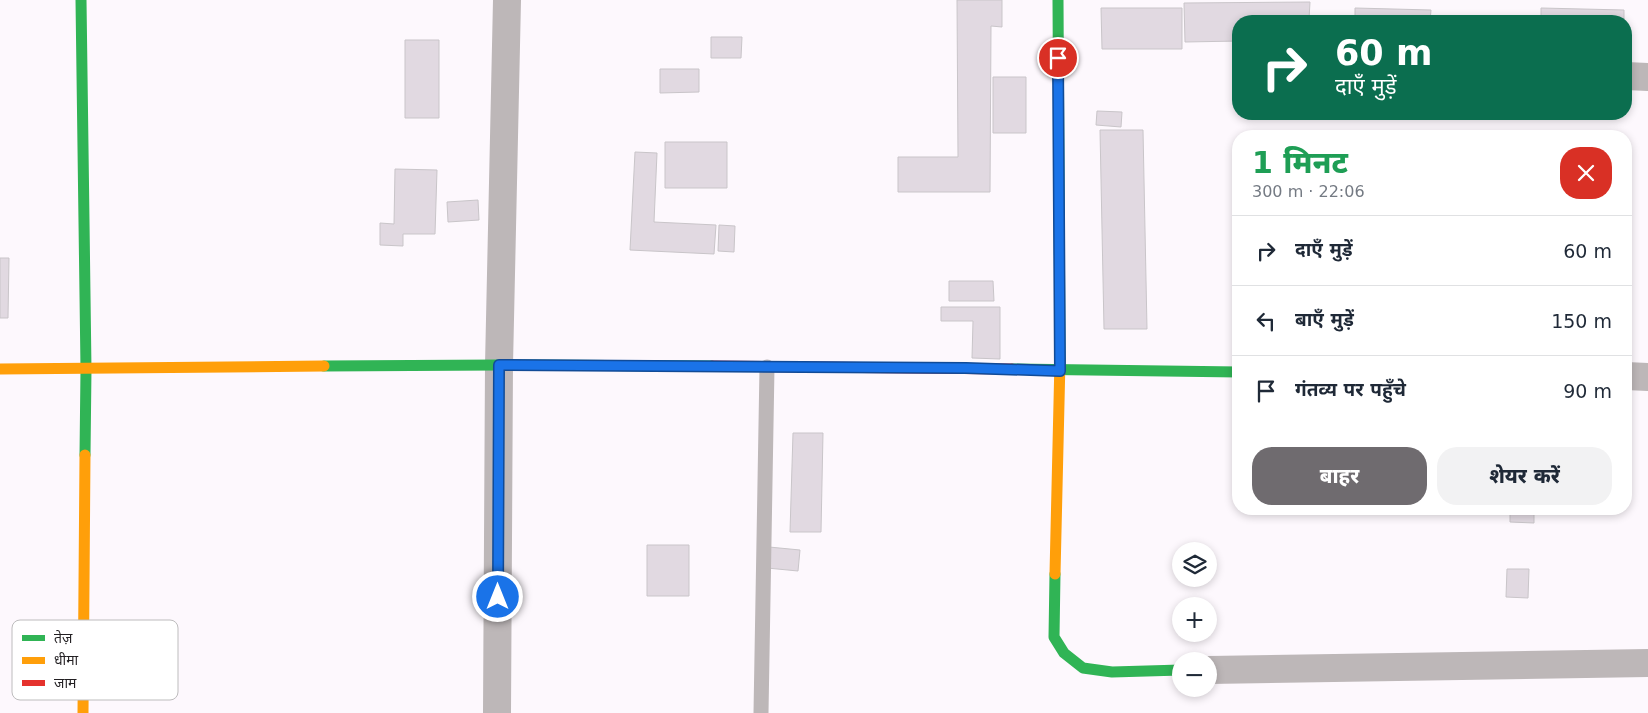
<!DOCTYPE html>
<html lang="hi">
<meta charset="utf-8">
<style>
body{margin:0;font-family:"DejaVu Sans","Noto Sans Devanagari",sans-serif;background:#f2f2f3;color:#1f2937;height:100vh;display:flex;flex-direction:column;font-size:19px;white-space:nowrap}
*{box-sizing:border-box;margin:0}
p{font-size:16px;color:#747a83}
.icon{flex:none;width:28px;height:28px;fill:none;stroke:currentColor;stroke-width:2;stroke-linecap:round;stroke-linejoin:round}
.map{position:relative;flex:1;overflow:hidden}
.drawer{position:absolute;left:1232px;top:130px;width:400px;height:385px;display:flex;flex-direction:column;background:#fff;border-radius:20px;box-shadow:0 2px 8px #0003}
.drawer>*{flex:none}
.top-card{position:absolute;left:1232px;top:15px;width:400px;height:105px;border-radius:20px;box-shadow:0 2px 8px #0003;background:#0b6e4f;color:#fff;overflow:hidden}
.buttons{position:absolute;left:1172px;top:542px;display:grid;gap:10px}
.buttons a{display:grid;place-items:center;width:45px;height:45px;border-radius:50%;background:#fff;box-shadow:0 2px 8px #0003;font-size:25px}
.pin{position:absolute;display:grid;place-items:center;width:42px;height:42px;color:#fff;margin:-21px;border:2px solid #fff;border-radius:50%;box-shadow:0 1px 5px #0007}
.me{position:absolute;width:55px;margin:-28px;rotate:0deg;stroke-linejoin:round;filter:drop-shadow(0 0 4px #0008)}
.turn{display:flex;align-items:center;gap:18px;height:105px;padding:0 20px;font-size:22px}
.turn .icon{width:65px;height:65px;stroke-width:2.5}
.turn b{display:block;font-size:35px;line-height:42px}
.round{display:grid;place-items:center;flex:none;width:52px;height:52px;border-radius:20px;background:#f2f2f3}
.head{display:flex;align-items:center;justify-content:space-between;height:85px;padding:0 20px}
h1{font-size:30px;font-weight:800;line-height:38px;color:#1e9e55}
.action{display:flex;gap:10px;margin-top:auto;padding:10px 20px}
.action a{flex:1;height:58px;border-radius:20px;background:#6f6b6f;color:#fff;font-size:20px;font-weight:800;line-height:58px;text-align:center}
.action a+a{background:#f2f2f3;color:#1f2937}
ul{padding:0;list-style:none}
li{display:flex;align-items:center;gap:15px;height:70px;padding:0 20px;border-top:1px solid #e0e1e3}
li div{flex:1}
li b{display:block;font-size:19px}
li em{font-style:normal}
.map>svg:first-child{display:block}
</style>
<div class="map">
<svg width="1648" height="713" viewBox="0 0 1648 713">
<rect width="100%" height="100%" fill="#fdf8fd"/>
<path fill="#e1d9e1" stroke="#c9c5c9" d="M957,0H1002V27L991,26L990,192H898V157H958Z
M1310,2L1309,19H1298V21H1239V41L1185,42L1184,3Z
M1101,8H1182V49H1102Z
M1355,8L1431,10L1430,21H1355Z
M1541,8L1624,10V21H1541Z
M711,37H742L741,58H711Z
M405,40H439V118H405Z
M660,69H699V92L660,93Z
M993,77H1026V133H993Z
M1097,111L1122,112L1121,127L1096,125Z
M1100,130H1143L1147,329H1104Z
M1383,131L1430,132V136H1383Z
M665,142H727V188H665Z
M635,152L657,153L654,222L716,225L714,254L630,250Z
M395,169L437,170L435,234H403V246L380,245V223L394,224Z
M478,200L479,220L448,222L447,202Z
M719,225L735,226L734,252L718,251Z
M0,258H9L8,318H0Z
M949,281H993L994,301H949Z
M941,307H1000V359L972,358L973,321H941Z
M793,433H823L821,532H790Z
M1510,509H1534V523L1510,522Z
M647,545H689V596H647Z
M769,547L800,550L798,571L767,568Z
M1507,569H1529L1528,598L1506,597Z"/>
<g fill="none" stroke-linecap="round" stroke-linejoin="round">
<path stroke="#bdb7b8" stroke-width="15" d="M761,713L767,367"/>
<path stroke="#bdb7b8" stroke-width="28" d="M1626,76L1648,77
M1626,376L1648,377
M1209,670L1648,663
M497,713L499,365L507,0"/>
<path stroke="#30b455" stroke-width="11" d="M81,0L86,369L85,455
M1058,0L1060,360
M324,366L499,365L712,366
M1012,369L1239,372
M1055,574L1054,637L1064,653L1083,668L1112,672L1181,670"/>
<path stroke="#ff9f0a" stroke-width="11" d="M0,369L324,366
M1055,574L1060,360
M83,713L85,455"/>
<path stroke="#e5322d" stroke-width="11" d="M712,366L1012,369"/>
</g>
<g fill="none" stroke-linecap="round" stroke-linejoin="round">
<g stroke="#114b97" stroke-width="12">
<path id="route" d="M498,597L499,365L966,368L1060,371L1058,58"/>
</g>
<use href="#route" stroke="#1a73e8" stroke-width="9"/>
</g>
<rect x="12" y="620" width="166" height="80" rx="8" fill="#fff" stroke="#bdbcbd" stroke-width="1"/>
<rect x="22" y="635" width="23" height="6" fill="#30b455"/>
<rect x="22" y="657" width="23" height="7" fill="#ff9f0a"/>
<rect x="22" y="680" width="23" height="6" fill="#e5322d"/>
<g font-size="14" fill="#221f22">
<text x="54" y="643">तेज़</text>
<text x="54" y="665">धीमा</text>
<text x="54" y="688">जाम</text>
</g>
</svg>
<div class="buttons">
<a><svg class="icon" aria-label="layers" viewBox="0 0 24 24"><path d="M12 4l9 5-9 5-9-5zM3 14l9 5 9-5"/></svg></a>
<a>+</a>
<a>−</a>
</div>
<div class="pin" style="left:1058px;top:58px;background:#d93025"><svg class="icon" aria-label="arrive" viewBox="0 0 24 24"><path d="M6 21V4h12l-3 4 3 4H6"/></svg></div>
<svg class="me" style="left:498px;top:597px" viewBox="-20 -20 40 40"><circle r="17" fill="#1a73e8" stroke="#fff" stroke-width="3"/><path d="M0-11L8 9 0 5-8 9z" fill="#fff"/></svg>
<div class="top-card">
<div class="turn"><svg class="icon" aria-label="right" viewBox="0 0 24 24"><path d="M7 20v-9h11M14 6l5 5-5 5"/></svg><div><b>60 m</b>दाएँ मुड़ें</div></div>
</div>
<section class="drawer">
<div class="head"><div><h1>1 मिनट</h1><p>300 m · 22:06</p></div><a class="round" style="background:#d93025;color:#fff"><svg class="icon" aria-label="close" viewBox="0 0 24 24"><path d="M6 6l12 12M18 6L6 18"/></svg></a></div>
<ul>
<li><svg class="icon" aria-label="right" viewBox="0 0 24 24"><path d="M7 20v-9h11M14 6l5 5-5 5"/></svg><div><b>दाएँ मुड़ें</b></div><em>60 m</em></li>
<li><svg class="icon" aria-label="left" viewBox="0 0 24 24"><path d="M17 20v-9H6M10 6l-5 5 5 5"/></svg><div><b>बाएँ मुड़ें</b></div><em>150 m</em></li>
<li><svg class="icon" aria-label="arrive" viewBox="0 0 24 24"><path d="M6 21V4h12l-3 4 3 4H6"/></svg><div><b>गंतव्य पर पहुँचे</b></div><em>90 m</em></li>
</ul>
<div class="action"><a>बाहर</a><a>शेयर करें</a></div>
</section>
</div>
